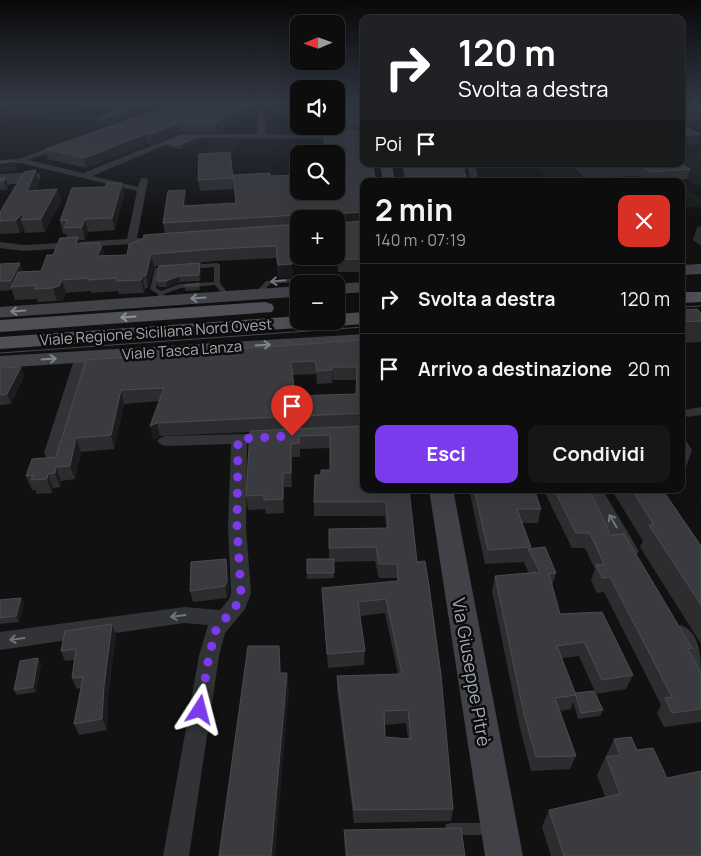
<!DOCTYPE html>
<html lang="it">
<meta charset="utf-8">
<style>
body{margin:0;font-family:Manrope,sans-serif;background:#161617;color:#f1f3f6;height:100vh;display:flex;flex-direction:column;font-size:19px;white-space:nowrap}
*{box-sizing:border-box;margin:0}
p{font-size:16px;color:#9a9c9e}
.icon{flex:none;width:28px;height:28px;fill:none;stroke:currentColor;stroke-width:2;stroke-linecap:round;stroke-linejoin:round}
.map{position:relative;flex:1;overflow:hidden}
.panel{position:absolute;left:360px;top:178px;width:325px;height:315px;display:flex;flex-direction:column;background:#0d0d0e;border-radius:10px;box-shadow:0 5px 20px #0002,0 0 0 1px #2d2d2e}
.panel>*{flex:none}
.guide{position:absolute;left:360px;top:15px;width:325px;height:152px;border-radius:10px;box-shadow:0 5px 20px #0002,0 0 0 1px #2d2d2e;background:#202124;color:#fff;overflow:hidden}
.needle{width:32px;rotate:268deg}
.buttons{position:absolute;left:290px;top:15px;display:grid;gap:10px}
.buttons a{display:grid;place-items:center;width:55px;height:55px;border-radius:10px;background:#0d0d0e;box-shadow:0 5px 20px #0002,0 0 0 1px #2d2d2e;font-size:25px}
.pin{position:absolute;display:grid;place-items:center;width:42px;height:42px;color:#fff;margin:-51px -21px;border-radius:50% 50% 50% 0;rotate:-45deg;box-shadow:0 0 5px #0007}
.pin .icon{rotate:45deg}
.me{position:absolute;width:55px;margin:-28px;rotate:9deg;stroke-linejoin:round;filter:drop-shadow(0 0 4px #0008)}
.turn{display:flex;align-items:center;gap:18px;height:105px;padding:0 15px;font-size:22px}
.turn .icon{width:65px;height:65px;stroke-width:2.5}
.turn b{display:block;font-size:35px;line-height:42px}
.then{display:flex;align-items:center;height:48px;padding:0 15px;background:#0003;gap:10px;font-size:19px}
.round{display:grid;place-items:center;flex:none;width:52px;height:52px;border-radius:10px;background:#161617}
.headline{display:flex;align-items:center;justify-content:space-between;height:85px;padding:0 15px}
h1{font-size:30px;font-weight:700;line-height:38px}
.cta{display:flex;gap:10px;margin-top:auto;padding:10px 15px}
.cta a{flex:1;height:58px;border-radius:10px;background:#7c3aed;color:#fff;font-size:20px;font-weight:700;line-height:58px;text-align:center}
.cta a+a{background:#161617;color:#f1f3f6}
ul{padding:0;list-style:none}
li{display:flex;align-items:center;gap:15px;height:70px;padding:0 15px;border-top:1px solid #2d2d2e}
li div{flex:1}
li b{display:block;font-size:19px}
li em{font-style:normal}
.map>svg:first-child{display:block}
</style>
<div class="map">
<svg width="701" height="856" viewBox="0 0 701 856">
<rect width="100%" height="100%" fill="#111112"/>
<path fill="#171c18" d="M238,140L234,156L205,157L210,141Z
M701,151V187L660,164H681V153Z
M570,167L587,181H551L538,168Z
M681,186L701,198V207H681Z"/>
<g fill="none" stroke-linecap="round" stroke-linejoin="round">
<path fill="#323337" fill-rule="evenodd" d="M217,263L220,265V283L230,296L229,297H225L215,285L181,288L164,294V297L161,299L158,297V294L150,289L155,268L169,267L172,269L169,271H159L156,288L161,291L180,284L214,282V267L190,269L187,267L190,265Z
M297,278L305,284H299L296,282L270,284L259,295H255L254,294L266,281Z
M681,438H684L692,450L685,470L681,473V458L684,450L681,446Z
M451,823H490L495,824L496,829L495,834L490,835H451L446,834L445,829L446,824Z"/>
<path fill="#323337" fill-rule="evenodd" d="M137,102H164L161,104L0,116V112Z
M258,102H264L266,134L364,135V139L182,138L92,176L138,187L141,178H147L148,180L137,238H161V242L24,251L0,248V242L24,245L127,239L137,191L20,163L0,164V160L18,159L66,142L70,144L69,146L28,160L83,173L181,134H258Z
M467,164H475L479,181H471Z
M36,172L40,175V180L0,186V180L12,179L0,180V174Z
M82,353L89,357L60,453L58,457L52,458L46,457L44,453L75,357Z
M701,407V415L688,417L681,414L683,410Z
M247,434L252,436L255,439L252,442L247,444L246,527L251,593L245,609L225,633L219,656L189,856H163L199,656L208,625L184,623L0,650V632L184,607L220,610L229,599L231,593L228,527L231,444L165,446L160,444L157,441L160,438L165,436Z
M586,489H602L639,551L636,556L630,558L624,556Z
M681,625C701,633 701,658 701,676L693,674L671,634L674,628Z"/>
<path fill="#404247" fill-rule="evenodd" d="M380,164H392L395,181H383Z
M701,264V274L681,275V265Z
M364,282V292L336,294V284Z
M299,286V296L0,317V307Z
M364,334V344L0,368V356Z
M429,489H453L523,856H485Z"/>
<path fill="#4e5056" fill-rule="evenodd" d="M681,292H701V302L681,303Z
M265,302L272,304L274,308L272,312L0,332V320Z
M364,312V324L336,326L329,324L327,321H336V314Z
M299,316V321H321L319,325L312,327L0,349V337Z"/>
<path stroke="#45474c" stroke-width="1" d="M681,274L701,273
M336,293L364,291
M681,307L701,306
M0,317L299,296
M0,353L364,327"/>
</g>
<path fill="#2d2d30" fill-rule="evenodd" d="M273,102H299V113H275Z
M336,102H364V272H338V258L291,260L293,277L279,278L276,258L217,261L172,265L201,270L200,281L180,282L167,287H158L157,281L159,266L154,267L148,288L145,289L144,293L119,294L118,291L91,293V291L66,293L63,300L57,301L38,302L37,299L15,300L12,290L0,291V264L20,263L23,272L41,271L53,255L67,238L66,234H63L60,221L124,194L115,230L88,232L85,240H79L80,244L100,243L105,256L127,255L165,234L163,223L186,201V206L236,203L270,176L336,191V154H320V146H324L328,131V126H336ZM299,219H336V256H299Z
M681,102H701V120L681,121Z
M255,103L256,112L216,132H181L151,144L148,143L86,168L48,159L46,149Z
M199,140L181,149L167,146L166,143Z
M230,152L234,189L200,191L198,180Z
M402,164H467L466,170H463L467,178V181H404Z
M570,164H681L690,169L687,179L663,181H646L638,176L584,178Z
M0,178H6L8,187L7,190H0Z
M39,182L36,190L57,189L61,201L45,232L25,233L24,229L20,233L0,234V212Z
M701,226V246L693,240L697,227Z
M199,283L200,290L185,291V286Z
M681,310L701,313V342L681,343Z
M364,340V489H409L417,562L453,809L451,821L354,823L337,689V676L398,674L385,613L360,616L365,651L364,665L328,668L322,588L397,582V578H379L375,561L334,562V578L307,579V573L329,559V548L386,528L385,516H314V502L321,475L330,470V448L300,449V457H292V487H284V513L266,514L265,509L248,510L246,496L250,432L160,436L153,440L159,401L124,404L114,449L81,452L75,479L61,481L60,487L53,488L52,493L37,494L35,490H32L26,476L56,457L86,360ZM316,374L317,384L332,383L333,380H356V394L295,396L293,375ZM406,723L408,739L385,737V725Z
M21,367L24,376L11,404L0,405V368Z
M469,489H534L541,509L538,523H522L531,547L530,549L556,573L552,586L560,614L633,675L626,689L596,694L579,656L562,658L575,693L603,710L600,716L578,719L573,702L571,709L560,711L576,756L570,769L531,771L520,728L492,591L495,576L529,573L524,563L525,562L485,564Z
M543,489H589L611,535L692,648L690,652L701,673V722L664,727L657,713L661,705L604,592L597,593L591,580L595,569L589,557L585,548H572Z
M611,489H662L701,546V644L640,547L643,541Z
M226,559L228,570L229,593L227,598L193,602L190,591Z
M21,598L24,603L19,622L0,624V600Z
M116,635L108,696L107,730L79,735L74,724L81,688L77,689L72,678L74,660L65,661L61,651Z
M38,658L41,664L36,692L17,695L14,690Z
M614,739L637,750L701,856H551L542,827L549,810L605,797L597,775Z
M344,830L465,856H345Z"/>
<path fill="#1c1c1e" d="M6,102H11L8,110H2L4,118L0,123V103Z
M36,102H68L67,105L38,107Z
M147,102H149L150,107L147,110L99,126L98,120Z
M255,103L256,112L216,132L215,123Z
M180,123L181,132L151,144L150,134Z
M146,134L148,143L86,168L84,158Z
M700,134L697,144L681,145V136Z
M199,136V140L181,149L180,145Z
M14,161L17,170L0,172V163Z
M36,170L39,182L31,203L27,191Z
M6,178L8,187L7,190L4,181Z
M122,183L124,194L115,230L112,218Z
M57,189L61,201L45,232L41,219Z
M185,190L186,201L185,217L183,206Z
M364,212V223L336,226V219H334V214Z
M22,214L24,220H21L24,229L20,233L16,220Z
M85,219L88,232L85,240L82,227Z
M78,237L82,250L76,244Z
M100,243L101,248L102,246L105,258L97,256L99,246Z
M151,254L154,267L148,288L146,275Z
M20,263L23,272L13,286L11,281Z
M200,263L201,270L200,281L199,275Z
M292,264L293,277L279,278L278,265Z
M142,276L145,289L144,293L141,280Z
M179,276L180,282L167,287L166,281Z
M62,280L66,293L63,300L57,301L53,288Z
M21,367L24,376L11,404L7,394Z
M332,367L333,380L332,383Z
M121,390L124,404L114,449L111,435Z
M157,423L160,436L153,440L150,426Z
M76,438L81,452L75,479L70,466Z
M291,444L292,457V487L291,473Z
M56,467L61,481L60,487L55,473Z
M283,473L284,487V513L283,499Z
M48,474L53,488L52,493L47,479Z
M226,559L228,570L229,593L227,598L225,586Z
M21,598L24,603L19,622L16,616Z
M112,624L116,635L108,696L107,730L102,719L104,686Z
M279,646L281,664L282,691L280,673Z
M38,658L41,664L36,692L33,687Z
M287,673L289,690L275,856H271Z"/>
<path fill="#3a3b3e" stroke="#4a4c50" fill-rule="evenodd" d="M124,102H147L146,103L98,120Z
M179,102H247L255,103L215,123H180L150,134H146L84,158L46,149Z
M274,102H299V104H274Z
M336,102H364V124L336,123Z
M681,102H701V111L681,112Z
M681,125L700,134L681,136Z
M325,131H364V164H373L375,181H364V212L334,214V219H300V217L298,215L163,223L168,191L185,190L183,206L236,203L233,175L270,173V176L299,175V191H336V154H320V146H324Z
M182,136H199L180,145L166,143Z
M230,152L233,178L198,180L199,154Z
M14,161L0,163V162Z
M404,164H461L467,178L458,179L459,181H408Z
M583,164H681L690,169L651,172L641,165L586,167Z
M36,170L27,191L57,189L41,219L21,220L24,215L22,214L16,220L0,221V212L24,172Z
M0,178H6L4,181H0Z
M107,183H122L112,218L85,219L82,227L64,228L68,220L60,221L72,188L105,187Z
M364,221V259H338V245H336V223Z
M299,224V247H289L292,264L278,265L276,246L215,249L151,254L146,275L142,276L141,280L116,281L117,278L88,280L89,278L62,280L59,286L53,288L34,289L36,285L11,287L18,272L41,271L47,255H53L60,238L78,237L76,244L100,243L99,246H102L97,256L127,255L129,244L143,239L144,235Z
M20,263L11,281H0V264Z
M200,263L199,275L179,276L166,281H157L159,266Z
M199,283V286H185V285Z
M697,309L701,313V321L681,322V310Z
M364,340V413L157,423L150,426L164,388L121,390L111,435L76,438L70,466L56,467L55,473L48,474L47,479L31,480L33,475L26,476L32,459L56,457L86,360ZM315,361L317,371L332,370V367H357L356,394L295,396L291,362Z
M21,367L7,394L0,395V368Z
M364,426V489H409L417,562L425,561L429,586L441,675L453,809L354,810L337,676L402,674L386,599L358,602L365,651L327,654L322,588L398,581L397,564H379L376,547L329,548V529L388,528L386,502H314L315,475H321V470H330V435L299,436V443L291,444V473H283V499L264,500V495L246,496L250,431ZM408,710L411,739L385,737L384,711Z
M474,489H534L541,509H517L531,547L488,550Z
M554,489H589L611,535L624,534L692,648L688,649L701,673V709L672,713L665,698L672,697L610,577L602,578L596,565L604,564L594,542L589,533H576Z
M631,489H662L701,546V605L649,525H654Z
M545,547L556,573L549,574L560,614L602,612L633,675L602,680L584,642L557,646L576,695L555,698L576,756L536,757L524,714L495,576L540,572L528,549Z
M226,559L227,581L225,586L190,591L191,562Z
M307,559H334V573H307Z
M21,598L16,616L0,618V600Z
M112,624L104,686L102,719L74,724L83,677L72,678L76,649L61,651L65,631Z
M248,646H279L280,673H287L271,856H219Z
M38,658L33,687L14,690L20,661Z
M594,691L603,710L581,713L576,696L575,693Z
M631,737L637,750L653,748L667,778L701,771V856H564L549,810L620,794L606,757L620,755L614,739Z
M461,828L465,856H347L344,830Z"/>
<defs><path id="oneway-shaft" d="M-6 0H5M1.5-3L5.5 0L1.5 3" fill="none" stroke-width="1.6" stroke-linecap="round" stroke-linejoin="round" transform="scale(1.25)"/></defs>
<g stroke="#70747b">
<use href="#oneway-shaft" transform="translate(278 281) rotate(175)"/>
<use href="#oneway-shaft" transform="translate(613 521) rotate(-120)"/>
<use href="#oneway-shaft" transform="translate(178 616) rotate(173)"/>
<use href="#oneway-shaft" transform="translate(17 639) rotate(172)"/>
</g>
<g stroke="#80858d">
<use href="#oneway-shaft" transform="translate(198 298) rotate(176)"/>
<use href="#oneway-shaft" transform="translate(18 311) rotate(176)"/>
<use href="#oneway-shaft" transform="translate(263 345) rotate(-4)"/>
<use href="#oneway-shaft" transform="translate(49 359) rotate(-4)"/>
</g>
<use stroke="#8e939b" href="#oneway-shaft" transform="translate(128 317) rotate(176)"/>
<linearGradient id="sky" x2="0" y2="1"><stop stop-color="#09090a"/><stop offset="0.46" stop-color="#323844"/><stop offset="1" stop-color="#323844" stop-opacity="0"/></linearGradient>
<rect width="701" height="222" fill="url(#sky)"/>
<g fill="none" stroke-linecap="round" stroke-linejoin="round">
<path stroke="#7c3aed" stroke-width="9" stroke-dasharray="0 16.2" d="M200,710L209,656L216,630L238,603L241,593L237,527L238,439L292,436"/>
</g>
<g text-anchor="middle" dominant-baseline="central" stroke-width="5" stroke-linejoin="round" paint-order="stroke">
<g font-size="15" fill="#a3a9b2" stroke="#0c0c0d">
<text transform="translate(156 332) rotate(-4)">Viale Regione Siciliana Nord Ovest</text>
<text transform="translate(182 350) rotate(-4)">Viale Tasca Lanza</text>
</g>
<g font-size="18" fill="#a3a9b2" stroke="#0c0c0d">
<text transform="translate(472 672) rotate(80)">Via Giuseppe Pitrè</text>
</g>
</g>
</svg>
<div class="buttons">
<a><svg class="needle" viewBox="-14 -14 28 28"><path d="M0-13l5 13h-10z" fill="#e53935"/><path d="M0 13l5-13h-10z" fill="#9a9c9e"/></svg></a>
<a><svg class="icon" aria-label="sound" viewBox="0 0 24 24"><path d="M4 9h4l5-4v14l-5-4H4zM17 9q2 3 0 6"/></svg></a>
<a><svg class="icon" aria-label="search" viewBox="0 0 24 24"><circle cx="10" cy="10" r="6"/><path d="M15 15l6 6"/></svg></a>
<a>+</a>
<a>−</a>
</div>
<div class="pin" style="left:292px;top:436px;background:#d93025"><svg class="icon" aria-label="arrive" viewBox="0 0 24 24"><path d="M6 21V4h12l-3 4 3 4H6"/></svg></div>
<svg class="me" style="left:200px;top:710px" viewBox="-20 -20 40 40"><path d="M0-17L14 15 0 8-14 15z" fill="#7c3aed" stroke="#fff" stroke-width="4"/></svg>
<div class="guide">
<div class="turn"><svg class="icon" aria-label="right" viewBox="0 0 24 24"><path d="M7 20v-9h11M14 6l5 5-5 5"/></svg><div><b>120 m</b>Svolta a destra</div></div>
<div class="then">Poi<svg class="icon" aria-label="arrive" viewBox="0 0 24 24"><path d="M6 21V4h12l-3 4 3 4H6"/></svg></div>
</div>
<section class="panel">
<div class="headline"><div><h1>2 min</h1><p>140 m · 07:19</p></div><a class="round" style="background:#d93025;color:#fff"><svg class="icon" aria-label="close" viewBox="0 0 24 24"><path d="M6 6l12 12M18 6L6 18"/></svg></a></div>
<ul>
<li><svg class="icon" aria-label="right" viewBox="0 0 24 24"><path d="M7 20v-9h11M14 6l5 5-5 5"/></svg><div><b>Svolta a destra</b></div><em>120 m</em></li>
<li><svg class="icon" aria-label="arrive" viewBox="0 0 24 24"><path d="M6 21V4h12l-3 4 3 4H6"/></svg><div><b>Arrivo a destinazione</b></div><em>20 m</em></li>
</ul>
<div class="cta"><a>Esci</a><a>Condividi</a></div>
</section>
</div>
